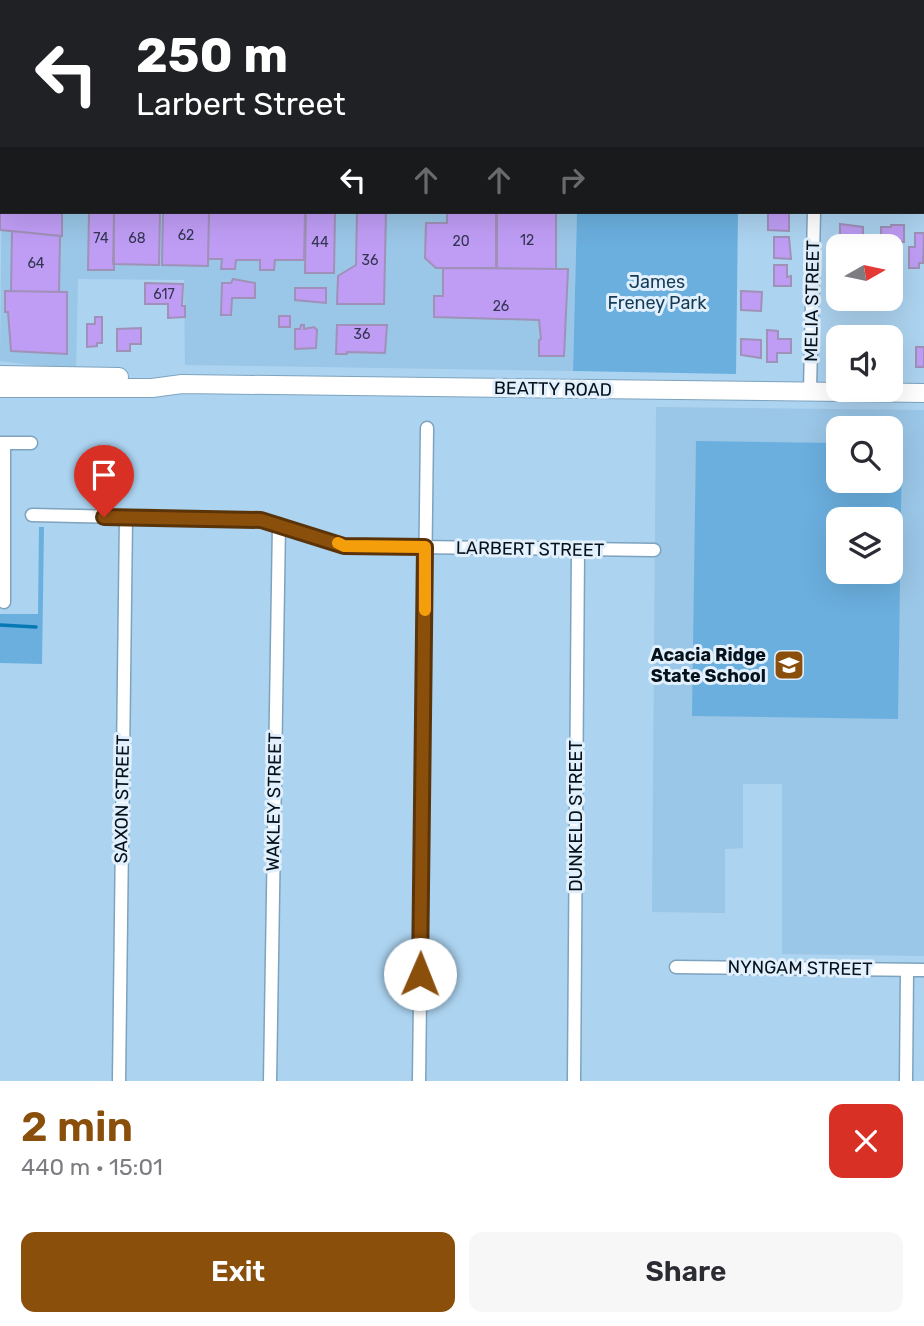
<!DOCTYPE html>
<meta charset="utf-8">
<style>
body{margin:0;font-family:Rubik,sans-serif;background:#f7f7f7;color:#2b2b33;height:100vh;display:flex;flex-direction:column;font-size:26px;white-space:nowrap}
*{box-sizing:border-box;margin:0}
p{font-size:23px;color:#7c7c81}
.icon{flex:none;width:38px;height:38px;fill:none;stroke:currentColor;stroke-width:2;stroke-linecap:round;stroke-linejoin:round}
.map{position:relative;height:1081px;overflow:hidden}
.sheet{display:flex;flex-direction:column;background:#fff;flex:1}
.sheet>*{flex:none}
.hud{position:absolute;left:0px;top:0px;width:924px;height:214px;box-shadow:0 7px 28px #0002;background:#202124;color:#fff;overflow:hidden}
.needle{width:46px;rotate:81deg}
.fabs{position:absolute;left:826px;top:234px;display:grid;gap:14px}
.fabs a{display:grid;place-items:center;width:77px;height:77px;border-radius:14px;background:#fff;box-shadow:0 7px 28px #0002;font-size:35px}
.pin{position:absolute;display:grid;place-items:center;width:60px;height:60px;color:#fff;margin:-72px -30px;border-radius:50% 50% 50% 0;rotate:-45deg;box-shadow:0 0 7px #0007}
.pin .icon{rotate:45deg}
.me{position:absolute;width:77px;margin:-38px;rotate:1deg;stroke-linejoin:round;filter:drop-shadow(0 0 5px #0008)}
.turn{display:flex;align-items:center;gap:24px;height:147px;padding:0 21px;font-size:32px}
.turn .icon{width:91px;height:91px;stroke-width:2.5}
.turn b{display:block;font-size:49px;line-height:60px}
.lanes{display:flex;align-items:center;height:66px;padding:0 21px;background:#0003;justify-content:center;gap:35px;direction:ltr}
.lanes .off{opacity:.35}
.round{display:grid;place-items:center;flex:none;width:74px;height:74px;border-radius:14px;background:#f7f7f7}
.summary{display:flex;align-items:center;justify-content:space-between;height:119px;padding:0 21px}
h1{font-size:42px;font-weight:600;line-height:52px;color:#8b4f0c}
.action{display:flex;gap:14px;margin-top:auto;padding:14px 21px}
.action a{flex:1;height:80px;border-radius:14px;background:#8b4f0c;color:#fff;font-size:28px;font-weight:600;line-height:80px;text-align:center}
.action a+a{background:#f7f7f7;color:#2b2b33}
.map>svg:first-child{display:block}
</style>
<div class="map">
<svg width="924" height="1081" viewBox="0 0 924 1081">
<rect width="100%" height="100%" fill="#acd3f0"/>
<path fill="#9ac6e7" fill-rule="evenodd" d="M0,0H448L2,2V104Z
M2,163V212H577L573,371L185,365L184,280L78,279L76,371L0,361Z
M656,407L924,410V956L782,954V784H743V848L725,849V913L652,912ZM838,429H891V481H838ZM838,520H891V572H838Z"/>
<path fill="#6bafdf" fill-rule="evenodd" d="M477,0H751L477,2Z
M577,212H738L736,374L573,371Z
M696,441L838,443V481H891V444H902L898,719L692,716ZM838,520H891V572H838Z
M39,527H44L42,664L0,663V614H38Z"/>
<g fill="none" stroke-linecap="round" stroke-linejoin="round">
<path stroke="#0679b5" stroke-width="3.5" d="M677,0L683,2
M0,625L36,627"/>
</g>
<path fill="#bf9df5" stroke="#9f91b7" stroke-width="2" d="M117,0H192V2H118Z
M196,0H258V2H196Z
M258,0H318L258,2Z
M320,0H379V2H320Z
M0,206H2V212H62V236L0,230Z
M89,212H114V270H88Z
M114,212H160L159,265L113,264Z
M163,212H209L208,266L162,265Z
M209,212L305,213L304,260H275L274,270H260V260H236L235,269H221L222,259H208Z
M306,212H335L334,273H305Z
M357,212H386L384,304H337L338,276L356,265Z
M447,212H496V268H436L425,258L426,223H447Z
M497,212H556V269L497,268Z
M768,212H789V231L768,230Z
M840,224L863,227V242H840Z
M891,225H904V242H881V227H891Z
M12,231L60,236L59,292L11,291Z
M915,233H924L923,263H919V268H909V247H915Z
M774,237H789L791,259L774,258Z
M774,265H787V277L791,276V286H774Z
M443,268L568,269L564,356H539V340L541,339L539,320L434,317V296H443Z
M233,279L255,283V298H232L231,315H221L222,283H231Z
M145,283L183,284L182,306H185V317L168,318V304H145Z
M295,288H326V303L295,300Z
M5,291L67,292V354L11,351L8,312H5Z
M741,291L762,292L761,311L741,310Z
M279,316H290V327H279Z
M95,317H102V343H97V346L87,347V324H95Z
M301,325H304V329L314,327L317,330L316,348L295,349V329H300Z
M337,325H387L385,353L347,352V354H336Z
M141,328V344H130V351H117V329Z
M767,330L778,331V339H791V353H777V362H767Z
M891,338L902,339L900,360L891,359Z
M741,339L761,340V358L741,355Z
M916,347H924V367H916Z"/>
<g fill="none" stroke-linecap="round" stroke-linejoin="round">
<g stroke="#7ea3be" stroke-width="15">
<path id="street" d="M458,2V0
M922,29H924
M0,135H2
M922,201H924
M810,391L814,212
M0,443H31
M32,515L261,520L344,546L654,550
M4,602V443
M676,967L924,970
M119,1081L126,517
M270,1081L279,524
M419,1081L427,428
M574,1081L578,551
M906,1081L907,970"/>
</g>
<g stroke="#7ea3be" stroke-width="20">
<path id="secondary" d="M41,2L42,0
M0,70L2,67
M0,375L119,377
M0,388H152L182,384L924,393"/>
</g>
<use href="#street" stroke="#fff" stroke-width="12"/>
<use href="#secondary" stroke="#fff" stroke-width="18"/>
</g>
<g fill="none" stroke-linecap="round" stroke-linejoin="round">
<g stroke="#5a3308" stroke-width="18">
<path id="route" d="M104,517L261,520L344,546L425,547L420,974"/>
</g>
<use href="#route" stroke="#8b4f0c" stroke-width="12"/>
<path stroke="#f59e0b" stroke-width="12" d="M338,543L344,546L425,547V610"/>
</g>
<defs>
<g id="school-square" transform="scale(1.575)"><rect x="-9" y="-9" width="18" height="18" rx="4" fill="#8b4f0c" stroke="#e1f0fc"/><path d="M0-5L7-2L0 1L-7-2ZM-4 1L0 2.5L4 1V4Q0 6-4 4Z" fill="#fff"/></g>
</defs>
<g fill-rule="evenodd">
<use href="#school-square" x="789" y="665"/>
</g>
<g text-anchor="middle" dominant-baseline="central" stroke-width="6" stroke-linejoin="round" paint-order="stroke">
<g font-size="14" fill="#343552">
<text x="186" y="235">62</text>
<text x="101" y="238">74</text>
<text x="137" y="238">68</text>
<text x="527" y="240">12</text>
<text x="461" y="241">20</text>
<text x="320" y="242">44</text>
<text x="370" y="260">36</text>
<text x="36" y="263">64</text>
<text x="164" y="294">617</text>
<text x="501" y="306">26</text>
<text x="362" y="334">36</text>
</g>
<g font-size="18" fill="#143b55" stroke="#e1f0fc">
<text x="657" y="282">James<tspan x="657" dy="21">Freney Park</tspan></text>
</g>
<g font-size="18" fill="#05121c" stroke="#e1f0fc">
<text transform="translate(812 301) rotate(-89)">MELIA STREET</text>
<text transform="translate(553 389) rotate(1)">BEATTY ROAD</text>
<text transform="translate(530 549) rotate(1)">LARBERT STREET</text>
<text transform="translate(122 799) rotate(-89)">SAXON STREET</text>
<text transform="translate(274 802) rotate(-89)">WAKLEY STREET</text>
<text transform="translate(576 816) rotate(-90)">DUNKELD STREET</text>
<text transform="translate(800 968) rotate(1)">NYNGAM STREET</text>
</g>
<g font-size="18" font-weight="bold" fill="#05121c" stroke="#e1f0fc" text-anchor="end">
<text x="766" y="655">Acacia Ridge<tspan x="766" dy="21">State School</tspan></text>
</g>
</g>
</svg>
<div class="fabs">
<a><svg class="needle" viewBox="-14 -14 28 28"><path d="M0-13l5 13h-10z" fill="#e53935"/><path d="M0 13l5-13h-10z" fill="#7c7c81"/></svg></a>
<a><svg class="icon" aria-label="sound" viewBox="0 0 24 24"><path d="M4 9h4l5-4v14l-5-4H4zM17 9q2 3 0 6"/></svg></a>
<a><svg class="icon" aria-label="search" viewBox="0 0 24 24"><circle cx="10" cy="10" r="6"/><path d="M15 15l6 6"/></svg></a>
<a><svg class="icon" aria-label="layers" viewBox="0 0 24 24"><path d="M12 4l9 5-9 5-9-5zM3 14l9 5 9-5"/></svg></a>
</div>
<div class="pin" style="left:104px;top:517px;background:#d93025"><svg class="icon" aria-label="arrive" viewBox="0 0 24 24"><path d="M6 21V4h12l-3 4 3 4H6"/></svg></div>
<svg class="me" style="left:420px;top:974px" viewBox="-20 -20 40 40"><circle r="19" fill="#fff"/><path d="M0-13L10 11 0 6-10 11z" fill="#8b4f0c"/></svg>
<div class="hud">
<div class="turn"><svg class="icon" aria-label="left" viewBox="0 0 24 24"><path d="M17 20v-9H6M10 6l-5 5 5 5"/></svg><div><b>250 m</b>Larbert Street</div></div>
<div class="lanes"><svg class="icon" aria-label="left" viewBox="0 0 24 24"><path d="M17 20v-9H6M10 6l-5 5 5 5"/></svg><svg class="icon off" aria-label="ahead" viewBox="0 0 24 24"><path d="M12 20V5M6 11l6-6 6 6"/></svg><svg class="icon off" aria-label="ahead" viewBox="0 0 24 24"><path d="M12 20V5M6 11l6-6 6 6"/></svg><svg class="icon off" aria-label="right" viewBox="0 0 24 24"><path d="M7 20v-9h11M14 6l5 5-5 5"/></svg></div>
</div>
</div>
<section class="sheet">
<div class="summary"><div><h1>2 min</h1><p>440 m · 15:01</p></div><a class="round" style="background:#d93025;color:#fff"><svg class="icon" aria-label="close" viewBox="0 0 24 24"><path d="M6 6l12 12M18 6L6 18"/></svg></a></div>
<div class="action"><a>Exit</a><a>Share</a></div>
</section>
